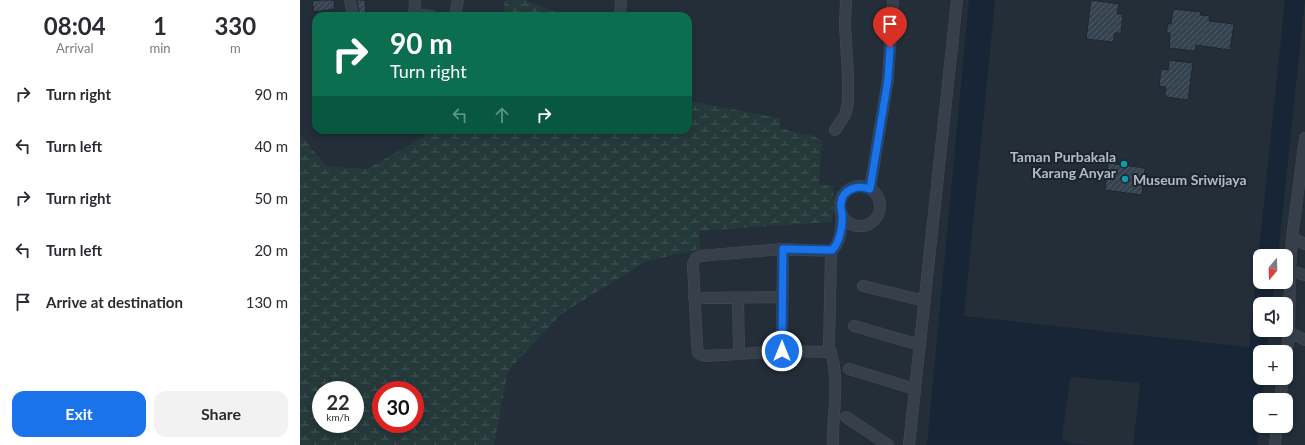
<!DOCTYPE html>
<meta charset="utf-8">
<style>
body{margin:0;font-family:Lato,sans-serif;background:#f2f2f3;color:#2b2b33;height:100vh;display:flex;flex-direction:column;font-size:15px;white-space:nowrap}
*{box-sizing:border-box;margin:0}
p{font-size:13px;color:#7c7c81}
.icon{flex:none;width:22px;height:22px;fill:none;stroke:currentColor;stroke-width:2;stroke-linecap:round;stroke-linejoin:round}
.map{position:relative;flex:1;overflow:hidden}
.sheet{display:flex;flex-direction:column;background:#fff;width:300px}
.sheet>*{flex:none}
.hud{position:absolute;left:12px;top:12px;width:380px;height:122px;border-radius:12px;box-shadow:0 2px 6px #0003;background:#0b6e4f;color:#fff;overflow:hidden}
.needle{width:26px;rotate:199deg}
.tools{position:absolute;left:953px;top:249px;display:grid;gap:8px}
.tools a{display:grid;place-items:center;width:40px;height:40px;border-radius:8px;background:#fff;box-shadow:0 2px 6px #0003;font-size:20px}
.speed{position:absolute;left:12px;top:381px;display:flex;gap:8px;font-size:20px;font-weight:700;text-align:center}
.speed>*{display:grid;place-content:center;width:52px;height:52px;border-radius:50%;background:#fff;box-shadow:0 2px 6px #0003;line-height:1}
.speed small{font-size:10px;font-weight:400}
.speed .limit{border:6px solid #d22;background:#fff;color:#111}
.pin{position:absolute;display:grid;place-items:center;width:34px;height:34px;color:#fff;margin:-41px -17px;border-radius:50% 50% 50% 0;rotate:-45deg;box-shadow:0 0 4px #0007}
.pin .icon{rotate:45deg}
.me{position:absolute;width:44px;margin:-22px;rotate:0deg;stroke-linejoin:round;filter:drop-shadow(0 0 3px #0008)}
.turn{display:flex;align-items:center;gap:14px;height:84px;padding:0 12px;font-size:18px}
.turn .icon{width:52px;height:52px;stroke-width:2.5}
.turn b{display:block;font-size:28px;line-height:34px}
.lanes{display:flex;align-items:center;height:38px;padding:0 12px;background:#0003;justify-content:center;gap:20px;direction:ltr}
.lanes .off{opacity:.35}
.eta{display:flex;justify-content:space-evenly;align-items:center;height:68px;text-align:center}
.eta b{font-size:24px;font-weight:700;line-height:28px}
.cta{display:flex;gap:8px;margin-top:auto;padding:8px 12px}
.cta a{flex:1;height:46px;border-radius:12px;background:#1a73e8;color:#fff;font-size:16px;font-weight:700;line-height:46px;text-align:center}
.cta a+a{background:#f2f2f3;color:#2b2b33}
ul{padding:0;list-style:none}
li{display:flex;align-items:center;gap:12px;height:52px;padding:0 12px}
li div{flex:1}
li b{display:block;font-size:15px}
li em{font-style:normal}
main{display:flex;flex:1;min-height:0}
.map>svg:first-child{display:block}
</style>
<main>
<section class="sheet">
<div class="eta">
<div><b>08:04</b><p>Arrival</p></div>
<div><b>1</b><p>min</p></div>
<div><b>330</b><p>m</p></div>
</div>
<ul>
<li><svg class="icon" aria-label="right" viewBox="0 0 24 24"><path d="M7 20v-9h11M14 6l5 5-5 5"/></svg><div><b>Turn right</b></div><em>90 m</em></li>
<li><svg class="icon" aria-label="left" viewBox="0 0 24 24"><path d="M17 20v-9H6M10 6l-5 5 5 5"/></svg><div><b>Turn left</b></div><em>40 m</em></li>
<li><svg class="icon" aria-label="right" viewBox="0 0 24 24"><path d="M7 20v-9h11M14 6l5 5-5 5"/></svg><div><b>Turn right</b></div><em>50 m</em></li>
<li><svg class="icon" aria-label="left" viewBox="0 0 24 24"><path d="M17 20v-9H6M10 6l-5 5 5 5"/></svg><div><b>Turn left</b></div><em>20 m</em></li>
<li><svg class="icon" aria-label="arrive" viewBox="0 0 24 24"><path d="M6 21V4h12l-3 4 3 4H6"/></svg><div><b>Arrive at destination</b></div><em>130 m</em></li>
</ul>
<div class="cta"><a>Exit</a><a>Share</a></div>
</section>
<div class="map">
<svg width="1005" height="445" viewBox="0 0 1005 445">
<defs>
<pattern id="wetland-marsh" width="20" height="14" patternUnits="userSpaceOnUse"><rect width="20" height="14" fill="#25393a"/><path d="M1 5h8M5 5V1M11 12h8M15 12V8" fill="none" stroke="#425455"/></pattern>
<pattern id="building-hatch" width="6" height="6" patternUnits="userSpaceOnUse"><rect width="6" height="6" fill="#354250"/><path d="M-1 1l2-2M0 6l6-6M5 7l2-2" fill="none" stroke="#505b68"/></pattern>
</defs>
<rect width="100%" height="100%" fill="#232e39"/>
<path fill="url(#wetland-marsh)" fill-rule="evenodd" d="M205,0H225L266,16H203Z
M388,101L480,118L479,128L502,134L512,135L522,141L519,184L533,186L534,205L532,222L399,231L400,249L347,261L261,314L208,371L194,445H0V134L26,166L67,169L125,136L128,130H388ZM21,390H55V424H21ZM81,390H115V424H81Z"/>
<path fill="#172536" d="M669,0H695L664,316L949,347L985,0H1005L978,256H960V282H975L972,304H960V330H969L967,352H960V378H964L962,400H960V415L957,445H833L840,387L839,383L772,377L770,379L762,437C766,445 781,444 789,445H627Z"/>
<path fill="url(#building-hatch)" stroke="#1e2630" d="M20,0H34L35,9L14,12L12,1Z
M57,0H65L66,12L59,13Z
M791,0L819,4L817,14H823L821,33H815L813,42L786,39Z
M873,9L901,12L900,15L910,16L909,21L934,24L930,50L896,45L895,51L869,48L870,33H866L868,24H871Z
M869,60L893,63L888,100L865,97L866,87L859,86L861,69L868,70Z
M808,163L845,168L842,195L805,190Z"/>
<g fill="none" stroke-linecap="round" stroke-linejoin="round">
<g stroke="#434b56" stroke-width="12">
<path id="minor" d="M50,0L53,16
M320,13L321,0
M114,14L131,16
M114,16L115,0
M155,16L158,0
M535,130L545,115L548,103V76L545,24L546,0
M1005,138L992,238L990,271L989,332L1005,340
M540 206a20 20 0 1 1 40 0a20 20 0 1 1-40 0Z
M570,189L588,79L593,0
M992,238L1005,244
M531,251L529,348C541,375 532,415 533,445
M990,271L1005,275
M563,286L625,301
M394,298L483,297
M438,298L439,354
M554,326L620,345
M482,351L483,249
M531,352L482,351L407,356L402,355L398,353L397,344L393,264L396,258L400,256L483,249L531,251C542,242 541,227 542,215
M986,357L989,332
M549,369L615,389
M980,400L983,378
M546,417L588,445
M609,445L657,0
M975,445L977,426"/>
</g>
<use href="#minor" stroke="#373f4a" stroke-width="11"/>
</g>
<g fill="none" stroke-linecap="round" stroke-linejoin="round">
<g stroke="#114b97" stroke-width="10">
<path id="route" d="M482,351L483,249L532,250C539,244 543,226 542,215C542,211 540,208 541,203C543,188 558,185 570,189L588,79L590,48"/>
</g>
<use href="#route" stroke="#1a73e8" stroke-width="7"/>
</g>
<g fill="#0f9aa8" stroke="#1c242e" stroke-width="1.5">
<circle cx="824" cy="164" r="4"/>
<circle cx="825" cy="179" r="4"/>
</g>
<g text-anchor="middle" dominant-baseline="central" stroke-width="4" stroke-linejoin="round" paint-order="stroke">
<g font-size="14" font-weight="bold" fill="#b2bac6" stroke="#1c242e" text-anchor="end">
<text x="816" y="156">Taman Purbakala<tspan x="816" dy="16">Karang Anyar</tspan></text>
<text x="833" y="179" text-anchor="start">Museum Sriwijaya</text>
</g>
</g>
</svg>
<div class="tools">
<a><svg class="needle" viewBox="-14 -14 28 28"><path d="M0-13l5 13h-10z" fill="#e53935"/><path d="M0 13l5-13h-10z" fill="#7c7c81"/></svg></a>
<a><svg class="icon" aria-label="sound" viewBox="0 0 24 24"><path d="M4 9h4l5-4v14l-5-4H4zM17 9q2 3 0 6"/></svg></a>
<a>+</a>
<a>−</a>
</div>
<div class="speed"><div>22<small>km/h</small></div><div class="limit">30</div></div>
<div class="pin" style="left:590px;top:48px;background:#d93025"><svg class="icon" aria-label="arrive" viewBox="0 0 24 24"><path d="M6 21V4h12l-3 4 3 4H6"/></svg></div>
<svg class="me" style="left:482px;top:351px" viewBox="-20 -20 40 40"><circle r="17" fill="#1a73e8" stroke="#fff" stroke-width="3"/><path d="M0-11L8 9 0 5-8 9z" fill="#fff"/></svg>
<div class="hud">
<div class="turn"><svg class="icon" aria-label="right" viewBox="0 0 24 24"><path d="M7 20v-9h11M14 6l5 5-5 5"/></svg><div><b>90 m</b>Turn right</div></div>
<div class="lanes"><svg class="icon off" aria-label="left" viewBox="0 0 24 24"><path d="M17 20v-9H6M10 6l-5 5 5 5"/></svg><svg class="icon off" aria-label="ahead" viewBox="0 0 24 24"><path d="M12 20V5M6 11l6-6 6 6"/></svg><svg class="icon" aria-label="right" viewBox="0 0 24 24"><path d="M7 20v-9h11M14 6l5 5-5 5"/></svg></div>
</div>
</div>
</main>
